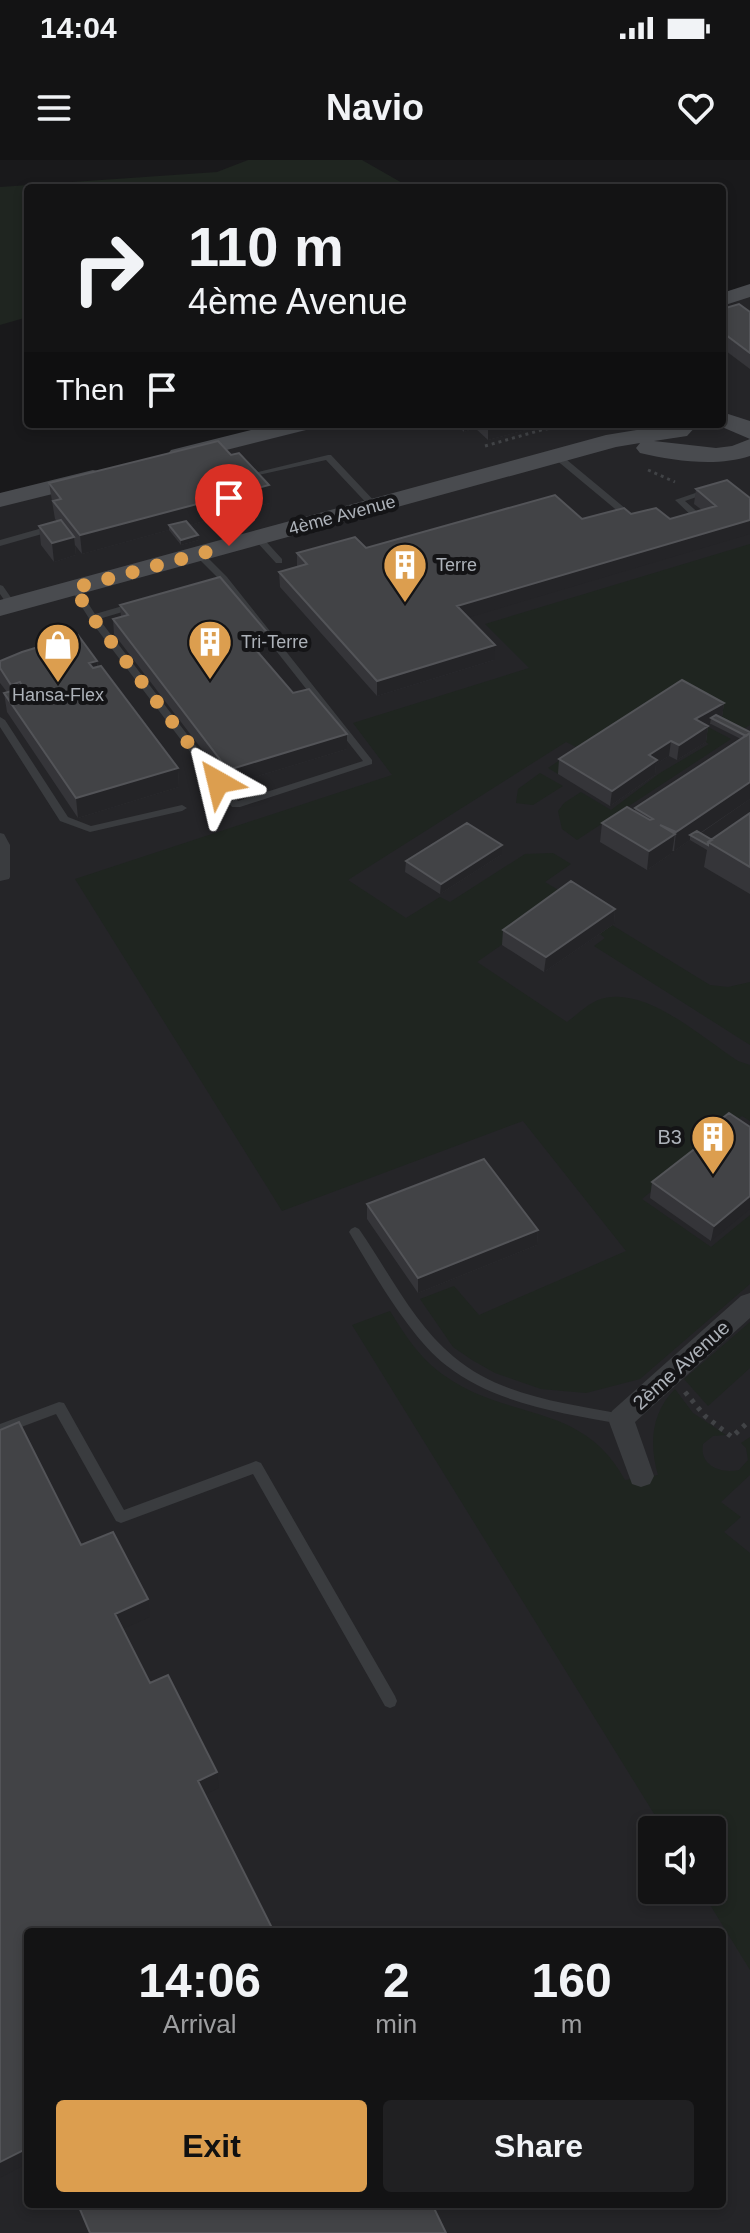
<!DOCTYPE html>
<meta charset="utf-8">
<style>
body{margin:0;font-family:Arial,sans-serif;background:#202022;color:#f1f3f6;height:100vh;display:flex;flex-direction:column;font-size:30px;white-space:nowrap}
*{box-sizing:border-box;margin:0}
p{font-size:26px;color:#9d9ea0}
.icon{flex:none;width:44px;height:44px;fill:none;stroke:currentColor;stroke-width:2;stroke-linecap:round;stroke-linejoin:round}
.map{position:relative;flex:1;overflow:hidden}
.details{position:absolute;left:24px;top:1768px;width:702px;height:280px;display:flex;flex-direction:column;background:#131314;border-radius:8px;box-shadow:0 4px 12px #0003,0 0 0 2px #323234}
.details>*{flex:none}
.top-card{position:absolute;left:24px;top:24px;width:702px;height:244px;border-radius:8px;box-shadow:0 4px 12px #0003,0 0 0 2px #323234;background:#131314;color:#f1f3f6;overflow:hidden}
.buttons{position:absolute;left:638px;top:1656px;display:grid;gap:16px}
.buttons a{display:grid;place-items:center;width:88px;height:88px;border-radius:8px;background:#131314;box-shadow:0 4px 12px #0003,0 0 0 2px #323234;font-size:40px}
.pin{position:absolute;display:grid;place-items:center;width:68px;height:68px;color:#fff;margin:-82px -34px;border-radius:50% 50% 50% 0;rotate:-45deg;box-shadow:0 0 8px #0007}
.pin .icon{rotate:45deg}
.me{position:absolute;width:88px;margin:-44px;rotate:323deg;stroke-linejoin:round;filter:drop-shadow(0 0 6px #0008)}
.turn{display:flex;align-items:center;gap:28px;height:168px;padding:0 32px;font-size:36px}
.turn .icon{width:104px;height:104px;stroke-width:2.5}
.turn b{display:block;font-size:56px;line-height:68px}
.then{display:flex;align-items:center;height:76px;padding:0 32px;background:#0003;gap:16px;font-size:30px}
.eta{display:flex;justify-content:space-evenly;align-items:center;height:136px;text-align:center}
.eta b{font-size:48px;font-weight:700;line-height:56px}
.action{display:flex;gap:16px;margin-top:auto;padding:16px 32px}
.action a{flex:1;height:92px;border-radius:8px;background:#dc9e4f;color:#111;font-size:32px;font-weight:700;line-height:92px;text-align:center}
.action a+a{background:#202022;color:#f1f3f6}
.status{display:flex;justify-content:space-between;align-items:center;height:56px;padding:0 40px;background:#131314;direction:ltr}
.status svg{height:22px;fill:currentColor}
header{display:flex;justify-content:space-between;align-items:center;height:104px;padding:0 32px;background:#131314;font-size:36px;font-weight:700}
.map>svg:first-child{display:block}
</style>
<div class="status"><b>14:04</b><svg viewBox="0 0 49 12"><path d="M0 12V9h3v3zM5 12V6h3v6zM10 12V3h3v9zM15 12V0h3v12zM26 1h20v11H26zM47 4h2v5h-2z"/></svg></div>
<header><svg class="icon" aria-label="menu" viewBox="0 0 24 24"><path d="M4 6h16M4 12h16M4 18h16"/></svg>Navio<svg class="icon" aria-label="heart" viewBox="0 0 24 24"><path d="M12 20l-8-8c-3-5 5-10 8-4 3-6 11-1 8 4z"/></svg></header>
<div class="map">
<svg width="750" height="2073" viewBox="0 0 750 2073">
<rect width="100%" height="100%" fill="#19191b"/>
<path fill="#252528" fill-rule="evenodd" d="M750,130V2073H0V346L317,264H722V141ZM652,1670H712V1730H652ZM28,1772H722V2044H28Z"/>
<path fill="#1f2520" d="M248,0H362L411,28H28V157L0,165V27L217,12Z
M750,384V565L739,572L718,561L558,614L548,608L578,588L566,582L348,720L406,758L440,737L450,742L525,694L553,693L571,704L545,722L570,737L477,802L567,862C577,855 586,845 598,840C643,823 701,877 738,901L750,905V961L742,956L642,1039L711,1087L750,1055V1124L640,1219L586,1233L541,1229L495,1213L472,1200L453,1187L420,1139L454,1126L479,1155L626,1091L523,961L282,1051L75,719L392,615L353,563L529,508L485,464Z
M706,566L731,579L577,680L562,669L558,651L564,643L581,632L611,650L660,613L709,584L693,575Z
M540,613L563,626L533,645L516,643L518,629Z
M612,765L710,825L728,827L750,822V885L594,786L605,778L600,774Z
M390,1151C405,1175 420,1199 445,1216C510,1262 582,1241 625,1320L658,1315C649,1284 651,1253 675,1229L693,1253L726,1275L713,1276L703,1284C699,1306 721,1314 739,1310L748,1300L746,1288L741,1283L750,1277V1315L721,1342L741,1357L724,1372L750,1393V1810L701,1730H712V1670H664L352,1165Z
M750,1162V1208L708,1246L684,1219Z"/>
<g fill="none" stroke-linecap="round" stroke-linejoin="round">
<path stroke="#414346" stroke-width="3" stroke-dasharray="3 4" stroke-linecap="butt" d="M485,286L545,269L577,264
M648,310L675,322"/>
<path stroke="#414346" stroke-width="5" stroke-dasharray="4 6" stroke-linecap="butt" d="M685,1232L705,1256L732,1277L746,1264"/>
<path fill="#3a3c3f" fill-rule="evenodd" d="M328,295H331L378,345V349H372L326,300L250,317L246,315Z
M555,295H561L626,349V353H620L555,299Z
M707,329L714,331L685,341L702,356V360H696L675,340Z
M53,365L57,368L56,370L0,386V380Z
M258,375L261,376L282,399V403H276L255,380V376Z
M199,391L202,392L227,417L372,600V604L240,647H232L90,460L70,428L71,426H77L95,454L133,443H139V447L99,459L238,641L363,601L221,421L196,396L195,394Z
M0,425L3,426L16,445L15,447H9L0,434Z
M0,557L5,560L68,657L91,666L182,645L187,648L182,651L90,672L60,661L0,567Z
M0,673L4,674L10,685V717L9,719L0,721Z
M355,1067L359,1069C389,1112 413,1163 454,1197C500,1236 564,1243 621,1254L626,1255L628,1259L626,1263L621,1264C562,1253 496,1244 447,1206C410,1178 373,1112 349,1072L351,1069Z
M59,1242L64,1243L124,1350L251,1303L256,1301L261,1303L395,1536L397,1541L395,1546L390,1548L385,1546L253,1314L121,1363L116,1361L56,1254L0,1275V1264Z"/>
<path fill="#3a3c3f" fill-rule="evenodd" d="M750,1133V1158L635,1262L654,1316L650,1324L641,1327L632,1324L608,1259L612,1251L741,1136Z"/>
<path fill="#494b4f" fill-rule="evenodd" d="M750,124V137L722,146V133Z
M722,252L750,261V279L715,264H722Z
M275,264H313L310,269L179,302L171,300L167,295L171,290Z
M673,264H698L687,276L654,281L716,288L732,286L750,279V296C717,307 674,301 640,293L636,288L640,283L616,287L0,456V440L606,275Z
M93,310L101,312L105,317L101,322L0,347V333Z"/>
</g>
<path fill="#353539" d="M722,149L750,152V209L722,188Z
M456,264H549L488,280L475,268L464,272Z
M49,323L270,343L190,365L198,375L199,380L181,385L169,370L82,394L75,385L76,395L54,402L41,385L39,366L57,361L55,359Z
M696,329L750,338L468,457L494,500L377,536L280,427L279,412L297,407V393L366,388L582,359L631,354L670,359L702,350L694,344Z
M120,445L271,477L272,492L261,495L293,533L347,589L229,625L114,474L113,459L121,457Z
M0,501H97L98,507L178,608L179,627L78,658L7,552L4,533L7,532L0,523Z
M724,543L722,557L750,572V639L701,673L712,680L750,653V734L704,707L707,690L690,680L674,691H672V693L647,710L600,682L602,663L635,651V648L741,579L711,564L708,566L706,582L677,600L669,596L656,604L655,615L610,646L558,614L559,599Z
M501,695L440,734L405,712L406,701Z
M615,749L614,764L544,812L502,785L503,770Z
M750,967L711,1081L650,1038L652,1022L698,986L700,976Z
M367,1044L538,1070L537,1085L418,1133L367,1059Z"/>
<path fill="#242427" d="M464,264H476L475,268L464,272Z
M496,264H549L488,280V266Z
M269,325L270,343L172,370L169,365V370L82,394L80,375Z
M750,360V374L457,461V446Z
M198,375L199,380L181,385V380Z
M74,377L76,395L54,402L52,383Z
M271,477L272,492L251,498L250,483Z
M495,485L494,500L377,536V521Z
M97,501L99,519L89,503Z
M20,522L22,541L14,543L11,525Z
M724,543L722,558H711L710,564H711L693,575L695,559Z
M708,566L706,582L677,600L679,585Z
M347,574V589L229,625L228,610Z
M671,581L669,596L656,604L655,615L610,646L612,631L649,595Z
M178,608L179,627L78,658L76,638Z
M750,622V639L694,677L690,675V680L674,691L676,672Z
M675,674L672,693L647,710L649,691Z
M502,685L501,695L440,734L441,724Z
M615,749L614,764L544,812L546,797Z
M750,1036V1049L711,1081L714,1066Z
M538,1070L537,1085L418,1133V1118Z
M148,1439L150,1457L118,1471L115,1454Z
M217,1612L219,1628L200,1637L198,1621Z
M28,1988V2003L0,2018V2002Z"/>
<path fill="#424346" stroke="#535458" stroke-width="2" d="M739,144L750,152V193L722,172V149Z
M218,281L231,295L239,293L269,325L80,375L53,341L61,339L49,323Z
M727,320L750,338V360L457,446L495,485L377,521L279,412L307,404L297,393L355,377L366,388L555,335L582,359L624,348L631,354L656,348L670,359L716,346L696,329Z
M61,360L74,377L52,383L39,366Z
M186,361L198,375L181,380L169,365Z
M220,417L271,477L250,483L293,533L309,529L347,574L228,610L113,459L128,455L120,445Z
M78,475L97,501L89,503L93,508L101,506L178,608L76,638L4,533L23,528L20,522L11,525L0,508V501L22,492Z
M682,520L724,543L695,559L708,566L679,585L671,581L649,595L657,600L612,631L559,599Z
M716,555L750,572V573L746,576L711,558Z
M750,573V622L676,672L660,665L675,674L649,691L602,663L627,647L650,660L653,659L635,648Z
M750,653V707L708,682Z
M467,663L502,685L441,724L406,701Z
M697,671L712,680L708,682V685L690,675Z
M571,721L615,749L546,797L503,770Z
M729,953L750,967V1036L714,1066L652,1022L706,980L700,976Z
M484,999L538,1070L418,1118L367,1044Z
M19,1262L81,1385L113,1372L148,1439L115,1454L150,1523L168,1515L217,1612L198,1621L274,1772H28V1988L0,2002V1270Z
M86,2044H432L446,2073H90L79,2047Z"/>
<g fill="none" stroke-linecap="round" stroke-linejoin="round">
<path stroke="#dc9e4f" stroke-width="14" stroke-dasharray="0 25.2" d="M218,622L93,458L74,428L229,386"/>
</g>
<defs>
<g id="building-pin" transform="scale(2.3)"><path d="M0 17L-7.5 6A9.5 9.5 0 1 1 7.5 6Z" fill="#dc9e4f" stroke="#141416"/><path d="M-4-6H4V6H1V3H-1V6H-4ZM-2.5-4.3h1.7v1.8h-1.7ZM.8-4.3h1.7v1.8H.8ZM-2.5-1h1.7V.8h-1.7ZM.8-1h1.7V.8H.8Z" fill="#fff"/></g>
<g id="shop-pin" transform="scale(2.3)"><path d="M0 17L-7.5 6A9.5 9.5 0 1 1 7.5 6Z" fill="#dc9e4f" stroke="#141416"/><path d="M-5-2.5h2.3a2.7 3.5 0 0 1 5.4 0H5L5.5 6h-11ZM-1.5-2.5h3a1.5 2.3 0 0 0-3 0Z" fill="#fff"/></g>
</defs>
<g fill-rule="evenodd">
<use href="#building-pin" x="405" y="405"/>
<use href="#building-pin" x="210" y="482"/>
<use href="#shop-pin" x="58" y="485"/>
<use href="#building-pin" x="713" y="977"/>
</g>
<g text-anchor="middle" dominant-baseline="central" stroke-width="8" stroke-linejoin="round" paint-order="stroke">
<g font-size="18" fill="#adb2b9" stroke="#141416">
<text transform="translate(342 355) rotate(-15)">4ème Avenue</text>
</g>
<g font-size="18" fill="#adb2b9" stroke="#141416" text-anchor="start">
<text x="436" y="405">Terre</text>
<text x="241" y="482">Tri-Terre</text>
<text x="58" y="535" text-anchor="middle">Hansa-Flex</text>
</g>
<g font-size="20" fill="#adb2b9" stroke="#141416" text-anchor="end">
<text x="682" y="977">B3</text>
</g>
<g font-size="20" fill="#adb2b9" stroke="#141416">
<text transform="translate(681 1205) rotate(-42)">2ème Avenue</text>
</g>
</g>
</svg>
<div class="buttons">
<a><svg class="icon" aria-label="sound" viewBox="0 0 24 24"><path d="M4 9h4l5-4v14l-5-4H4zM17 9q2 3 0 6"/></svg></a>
</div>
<div class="pin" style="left:229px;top:386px;background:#d93025"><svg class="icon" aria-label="arrive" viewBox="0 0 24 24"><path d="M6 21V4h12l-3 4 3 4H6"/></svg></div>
<svg class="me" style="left:218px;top:622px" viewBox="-20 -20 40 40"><path d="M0-17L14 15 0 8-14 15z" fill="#dc9e4f" stroke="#fff" stroke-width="4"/></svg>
<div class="top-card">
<div class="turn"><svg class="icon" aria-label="right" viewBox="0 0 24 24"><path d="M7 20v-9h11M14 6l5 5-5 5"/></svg><div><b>110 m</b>4ème Avenue</div></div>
<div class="then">Then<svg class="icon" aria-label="arrive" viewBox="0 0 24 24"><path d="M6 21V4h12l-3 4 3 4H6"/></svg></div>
</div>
<section class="details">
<div class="eta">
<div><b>14:06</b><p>Arrival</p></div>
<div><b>2</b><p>min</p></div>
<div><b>160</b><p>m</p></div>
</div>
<div class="action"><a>Exit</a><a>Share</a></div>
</section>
</div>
